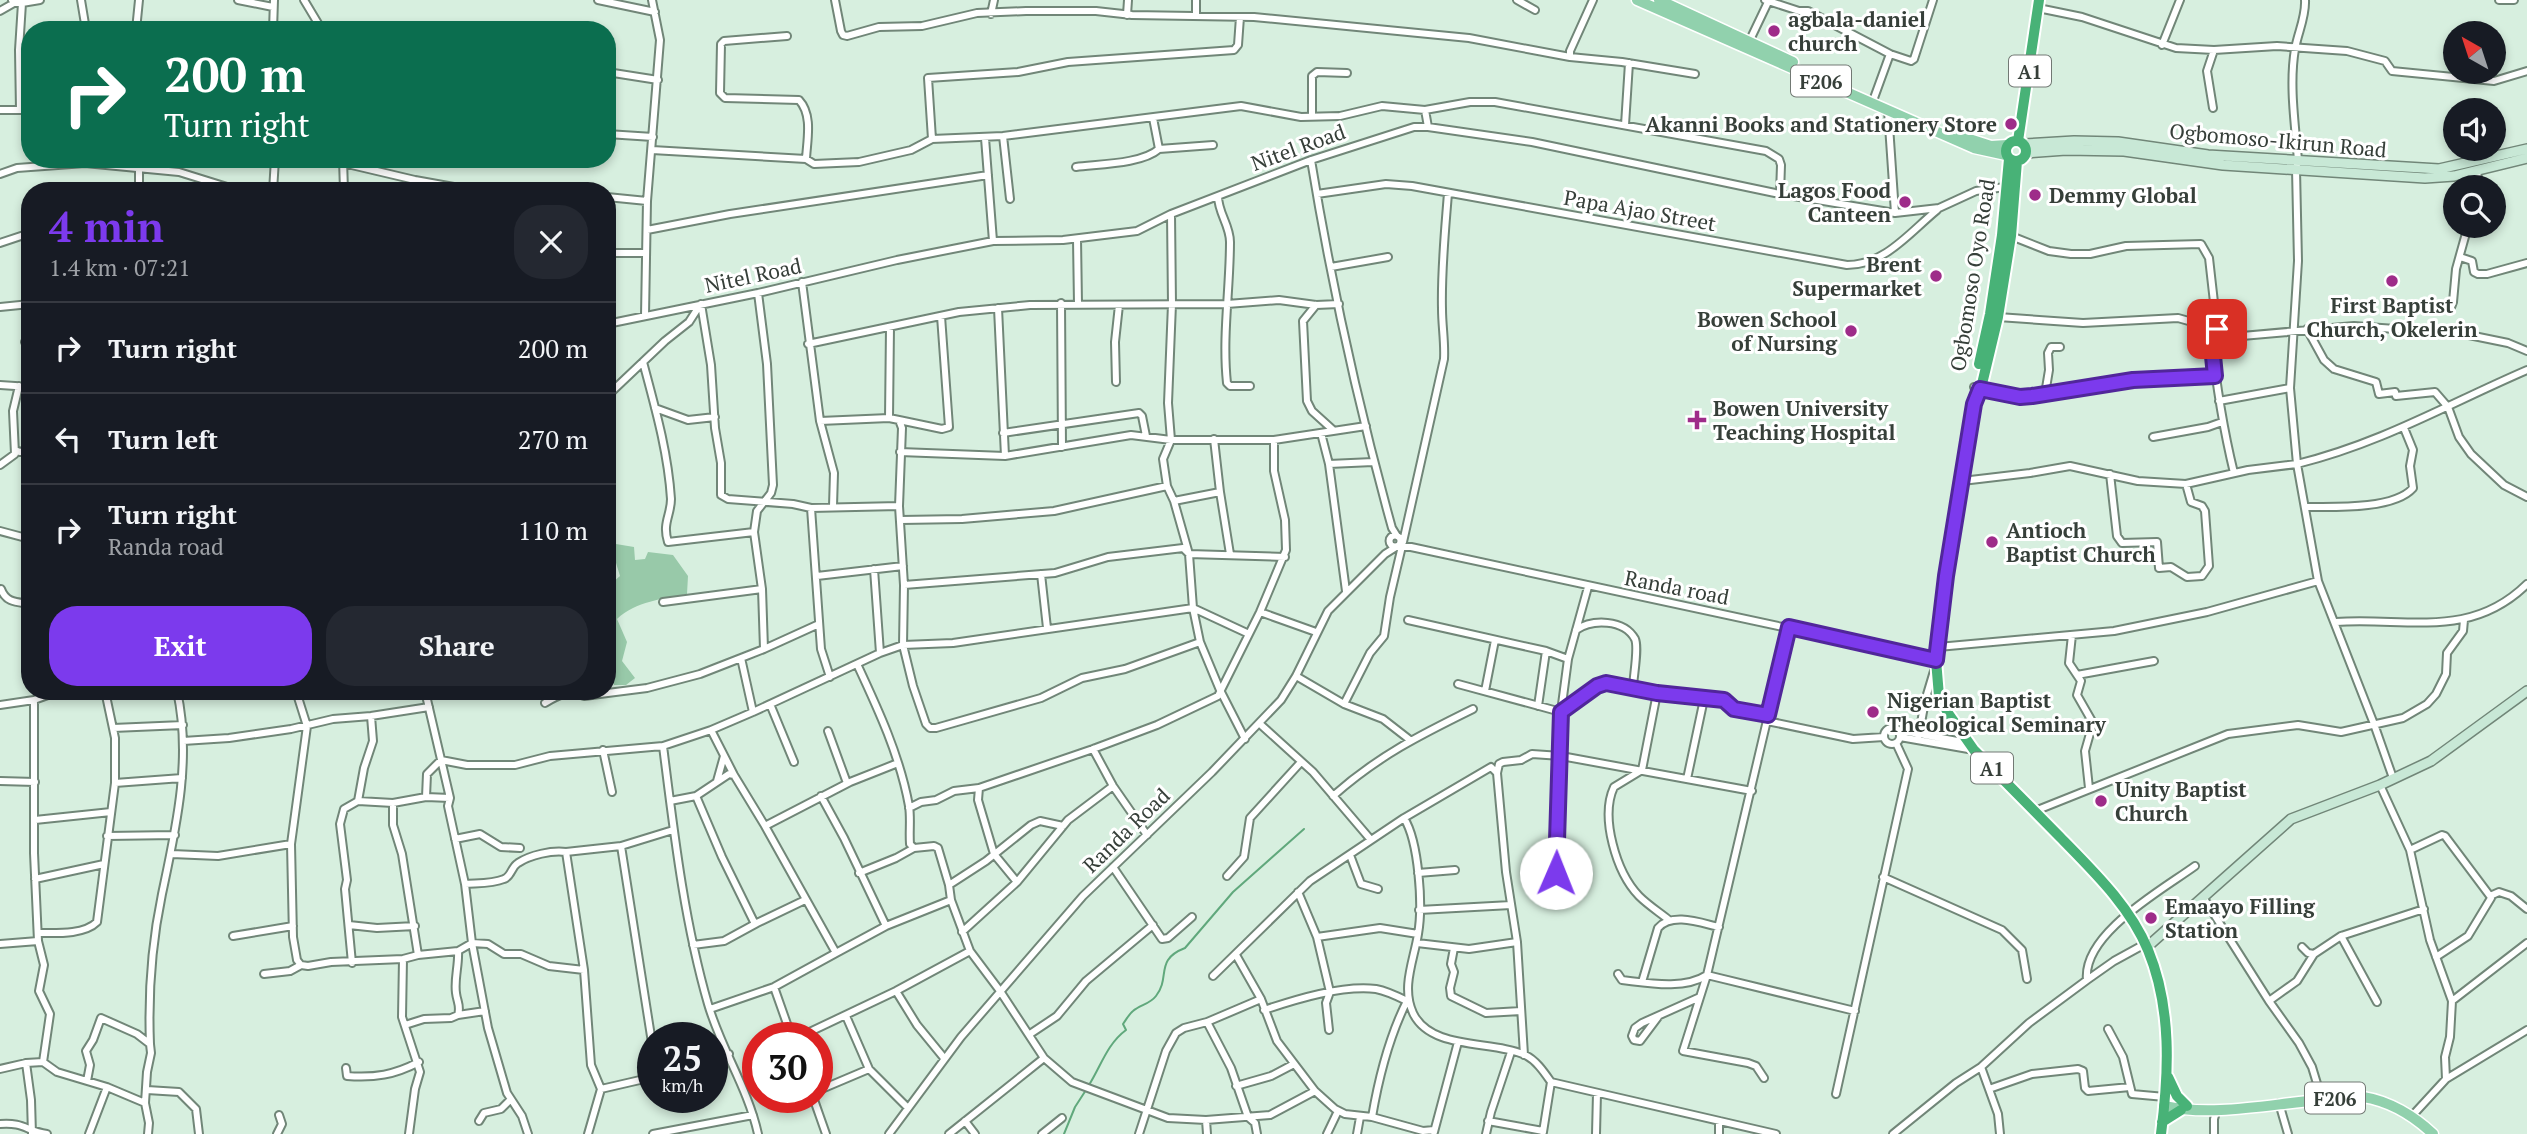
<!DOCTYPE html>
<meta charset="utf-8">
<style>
body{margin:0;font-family:"PT Serif",serif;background:#242831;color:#f1f3f6;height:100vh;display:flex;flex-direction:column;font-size:26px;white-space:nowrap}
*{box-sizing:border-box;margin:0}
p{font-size:23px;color:#9ea1a6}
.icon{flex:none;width:38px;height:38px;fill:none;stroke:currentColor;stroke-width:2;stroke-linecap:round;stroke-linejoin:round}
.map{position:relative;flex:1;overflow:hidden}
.drawer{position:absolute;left:21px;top:182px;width:595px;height:518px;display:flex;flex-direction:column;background:#171b24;border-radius:28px;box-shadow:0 4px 10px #0003}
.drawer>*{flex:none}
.guide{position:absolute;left:21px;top:21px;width:595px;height:147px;border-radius:28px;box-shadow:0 4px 10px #0003;background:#0b6e4f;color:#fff;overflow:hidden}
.needle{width:46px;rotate:321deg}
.controls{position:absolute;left:2443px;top:21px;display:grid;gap:14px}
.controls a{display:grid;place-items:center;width:63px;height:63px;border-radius:50%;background:#171b24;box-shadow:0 4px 10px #0003;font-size:35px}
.speed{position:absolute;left:637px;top:1022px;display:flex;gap:14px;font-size:35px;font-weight:700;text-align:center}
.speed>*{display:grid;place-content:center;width:91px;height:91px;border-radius:50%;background:#171b24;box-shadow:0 4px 10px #0003;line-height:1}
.speed small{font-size:18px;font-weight:400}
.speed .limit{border:10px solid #d22;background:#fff;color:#111}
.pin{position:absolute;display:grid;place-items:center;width:60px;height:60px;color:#fff;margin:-30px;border-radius:14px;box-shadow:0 4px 10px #0006}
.me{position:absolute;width:77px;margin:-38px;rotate:1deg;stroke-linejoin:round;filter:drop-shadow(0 0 5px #0008)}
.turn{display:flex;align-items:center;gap:24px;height:147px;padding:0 28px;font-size:32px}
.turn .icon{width:91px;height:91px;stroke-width:2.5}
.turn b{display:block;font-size:49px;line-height:60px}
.round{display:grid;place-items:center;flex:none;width:74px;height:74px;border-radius:28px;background:#242831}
.summary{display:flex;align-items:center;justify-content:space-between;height:119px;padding:0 28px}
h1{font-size:42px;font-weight:600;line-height:52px;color:#7c3aed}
.button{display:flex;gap:14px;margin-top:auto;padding:14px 28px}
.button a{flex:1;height:80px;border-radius:28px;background:#7c3aed;color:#fff;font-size:28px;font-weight:600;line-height:80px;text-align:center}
.button a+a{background:#242831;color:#f1f3f6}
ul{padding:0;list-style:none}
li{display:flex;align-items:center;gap:21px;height:91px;padding:0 28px;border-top:2px solid #363941}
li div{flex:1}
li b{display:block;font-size:26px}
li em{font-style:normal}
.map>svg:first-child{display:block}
</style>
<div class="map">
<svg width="2527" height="1134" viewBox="0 0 2527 1134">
<rect width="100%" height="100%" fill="#d7efdf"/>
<path fill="#98c9a9" d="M610,543L634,547L635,560L645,559L648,552L673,555L688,576L687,594C663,599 636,601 617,619L627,642L622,661L635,678L626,685H614L607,668V574L612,583L620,576Z"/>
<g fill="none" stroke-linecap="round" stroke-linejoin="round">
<path stroke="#60a87c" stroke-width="2" d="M1089,1085C1101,1066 1107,1044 1126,1030L1123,1024C1126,1020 1129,1014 1133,1011C1140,1005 1150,1004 1156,996C1171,977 1154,960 1185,948L1233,892L1304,829
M1064,1134L1075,1107L1086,1090"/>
<g stroke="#718678" stroke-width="10">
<path id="street" d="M12,0L14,3H22L19,50L20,110
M81,0L86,30
M238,0L273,7
M304,0L322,30
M598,0L655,12
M835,0L841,31L843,35L847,36L879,27L922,26L977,13L1026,11H1096L1132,15L1254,17L1469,38L1570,57L1622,62L1695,74
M1196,0V15
M1517,0L1535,10
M1765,0L1799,11H1808L1890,54
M2499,0H2514
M22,3L40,0
M2038,8L2082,17L2176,48L2214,50L2277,46L2347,51L2385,61L2392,71L2494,81L2527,71
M0,11L14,3
M991,14L994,0
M1127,15L1128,0
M136,30L139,0
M273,30L274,0
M787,36L724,41L721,44L720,93L725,98L799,100C813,115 807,140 806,159
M1749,42L1769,0
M2162,45L2180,0
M1570,57V51L1593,0
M607,72L658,80
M1874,98L1890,54L1911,61L1914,59L1933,0
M2213,108L2207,71L2214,50
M0,110H30
M1888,111L1895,213
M1312,116V76L1317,72L1347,73
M1153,118L1159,149
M1625,125L1629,63
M1428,127L1425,110L1470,102H1495L1766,151L1779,159L1781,165L1780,194
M607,134L653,137
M1003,136L1010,199
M985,138L993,241
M932,139L928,78L1018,72L1068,62L1234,50L1238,45L1240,17
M652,150L806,159L814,164L859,162L911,150L932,139L1003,136L1241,106L1301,117L1340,116L1382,106L1425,110
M139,159V191
M326,159L415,180L476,191
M343,159L344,191
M1311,160C1331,282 1359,409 1392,528L1397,536
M1076,167C1099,164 1142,164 1159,149L1213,145
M2477,170L2479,187
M0,174L17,168L85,163L179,172L240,191
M273,191L275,159
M1317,194L1386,184L1412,186L1847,265C1885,265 1910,232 1937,210
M1218,196C1218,213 1230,225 1230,242C1230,289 1222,336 1227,383L1230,386H1250
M607,197L647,201
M1171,214L1172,304L1168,403L1171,440L1163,459L1167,486L1174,501L1189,554L1193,608L1200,642L1220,690L1245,739
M647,230L730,214L988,175
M2011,236L2049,251L2071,254H2090L2126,246L2201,244L2209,258L2217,329L2211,336C2216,383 2223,428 2234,473
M1077,239L1078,304
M0,243L30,233
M607,253H645
M2460,257L2472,261L2474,272L2478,274H2487L2527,263
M1331,267L1388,257
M802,282L820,421L834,473L833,506
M758,293L767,364L773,485L771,493L757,511L754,532L762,589L764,649L741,658L753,712L711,730L734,775L765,826L836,953L886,926L951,900L970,951L1000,991L1044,1058L1072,1082L1168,1118L1206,1120L1270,1115L1315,1091
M1061,303L1062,447
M701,304L711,365L715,428L721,463V495L728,499L793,504L811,508L899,506
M1316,305L1303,321L1307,401L1312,411L1333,430
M0,307L30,304
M998,308L1005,456
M2450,310L2453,302L2456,269L2468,226
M645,316L647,201L660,40L652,0
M1998,317L2083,323L2178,318L2242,336L2354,326L2464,334L2508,343L2527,351
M607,324L758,293L897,260L993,241L1063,240L1137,231L1171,214L1311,160L1414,127H1428L1532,142L1775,193L1895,213L1939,208L1976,191L2005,187
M890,327L889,418L899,420L902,428L899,506L904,585L903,645L913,686L926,724L930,728H936L1041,698L1082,678L1125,669L1200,642
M2307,329L2324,360L2334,369L2376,382L2379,394L2395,392L2396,396L2435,392L2448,407L2459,437L2471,454L2504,485L2527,497
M25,342L30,341
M808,344L959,312L1030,305L1227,304L1279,300L1316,305L1339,304
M643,362C655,407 668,452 671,499C671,515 662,523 668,542L754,532
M1116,382L1115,342L1119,305
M0,385L30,387
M1974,387L2019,397L2155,377L2215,376
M2045,394L2049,370L2048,353L2051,347H2060
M607,396L665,341L689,322L700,305
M2219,401L2290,388
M655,408L688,420L715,417
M899,420L942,429L949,427L941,316
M820,421L889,418
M1003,433L1139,413L1142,416L1146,436
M1321,433L1329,464L1346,591
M2153,437L2208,427L2222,422
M15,450L20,452L30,450
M900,452L1005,456L1131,435L1171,440H1274L1366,426
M1329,464L1373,462
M0,465L15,454L13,411L19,386
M2110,474L2117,536L2122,543L2157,542L2159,568L2171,567L2187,577L2202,576L2209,566L2205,511L2202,506L2191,502L2186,484
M1962,481L2030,473L2070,466L2138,481L2186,484L2248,470L2297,464L2290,388L2298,261L2296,169L2298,160C2295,124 2289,84 2295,49C2298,32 2306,17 2305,0
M1220,492L1230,554
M1174,501L1220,492L1214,439
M2305,507C2331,507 2394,510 2413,488L2410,466L2413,450L2404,428
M811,508L821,649L830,677
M901,520L962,519L1054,511L1167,486
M0,531L30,539
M1389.5 541a5.5 5.5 0 1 1 11 0a5.5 5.5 0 1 1-11 0Z
M1403,542L1444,359C1445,342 1442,326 1442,309C1441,270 1445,232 1448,193
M1398,547H1411L1936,660
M874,569L880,653
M1041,574L1047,628
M817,576L903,566
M904,585L1055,573L1108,557L1183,548L1189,554L1285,557
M1,589C6,603 17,602 30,604
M663,602L762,589
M1260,612L1316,632
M1408,620L1546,651L1568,659
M2336,622C2407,617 2470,640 2527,584
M1576,630C1592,619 1624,619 1635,639C1639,648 1633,678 1633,688
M2072,635L2069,663L2081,681L2077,695L2093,723L2085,751L2089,788
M1938,647L2114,631L2207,612L2318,581
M764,649L819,624
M857,664C878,709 900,756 909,806C911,818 909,832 910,844L914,848L934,846L938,848L949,885
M2077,675L2154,661
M1296,676L1344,704L1383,719L1410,740
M1458,684L1561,712L1597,686L1606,683L1657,693L1724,700L1734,709L1768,715
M296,691L307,726L291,844L293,937L297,960L301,965
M425,691L450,798L448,806L465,884L472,943L488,1028L507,1093L522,1116L528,1134
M1485,691L1495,640
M1657,693L1642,770L1614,787C1600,817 1616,872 1639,896C1648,905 1659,912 1669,920
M34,700V853L38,941L44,965L39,991L50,1014L43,1062
M545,703C558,695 569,689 584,696L647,688L700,674L741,658
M770,704L794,762
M1344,704L1370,653L1384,636L1390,597L1402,546
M0,705L34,700L59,691
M1538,706L1546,651
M753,712L880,653L903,645L953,643L1193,608L1249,634
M1767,721L1853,739L1884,737
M1260,724L1313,772L1371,840
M1884 736a8 8 0 1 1 16 0a8 8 0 1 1-16 0Z
M113,728L183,725
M1898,730L1968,743
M828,731L847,783
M1900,737L1974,750
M1918,739L1925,701L1934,671
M183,741L229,738L291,729L333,719L371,716L429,707
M663,746C674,833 684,921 708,1004C721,1049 748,1088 758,1134
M1093,749L1113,786L1147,835
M603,750L612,792
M1497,773L1499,764L1503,762L1521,760L1532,754L1561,756L1752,791
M2393,778L2374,724L2318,581L2297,464C2382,443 2448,404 2527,370
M1687,779L1704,699
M0,781L35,782
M717,781L724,756
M115,783L182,778
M2380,785L2410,850L2430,940L2452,1001L2450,1037L2445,1057L2446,1079
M979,788L978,800L994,854L1017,882
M696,796L729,774L734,775
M821,796L844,838L886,926
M1333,796C1378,756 1420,735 1473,709
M426,797L450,798
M358,801L393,803L426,797L427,774L441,760L467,765H515L550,756L663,746L711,730
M670,801L696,796L722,857L754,922L757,923L805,900
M393,803V825L402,854L418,955
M909,808L921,802L936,800L954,791L979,788L1093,749L1157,725L1218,696L1260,612L1286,550L1285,520L1274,471V440
M2035,811L2228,734L2298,725L2341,732L2403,718L2427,704L2436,694L2446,674L2447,653L2463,631L2464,620
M1404,818L1491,767L1497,773L1506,872L1517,942L1524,1055
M35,820L111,812
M765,826L850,782L898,763
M107,836L175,835
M455,839L480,834L501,847L520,848
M621,846L653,1049
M2410,850L2442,835L2445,836L2490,896
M172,854L218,856L291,844
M1350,855L1361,884L1378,889
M1113,867L1162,939L1168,938L1192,917
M859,873L896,858L914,848
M1418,873L1455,870
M1227,876L1244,857L1250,818L1301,762
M1883,877L2002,930L2022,950L2027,979
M35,879L104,864
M465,884C477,883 492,884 504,879C512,876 511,867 518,863C530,855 552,850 566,852
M1298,892L1317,937L1330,992L1326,1003L1329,1030
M2490,896L2499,892L2511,896L2527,909
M2203,897L2269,1001L2299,1043L2312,1067L2322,1100
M951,900L949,885L986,861L1031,825L1040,821L1063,826
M1560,903L1555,863L1561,712L1568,659L1588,587
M1419,910L1511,905
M349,925L377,928L415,926
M962,932L1017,882L1068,820L1113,786
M38,933C55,933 84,935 97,922L115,783V738L105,691
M233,936L293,926
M2341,936L2377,1002
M1317,937L1380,928L1418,934
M1417,943L1469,949L1517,942
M0,944L38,941
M693,945L724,941L757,923
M2302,947L2308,953L2314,954L2341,936L2424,909
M1454,948L1451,964L1454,972L1450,988L1451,996L1486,1013L1521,1011
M1236,955L1261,999L1277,1041L1315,1091L1335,1109L1345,1114L1372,1117L1423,1131L1434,1130
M2436,957L2468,936L2491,898L2490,896
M403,959L402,1017L420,1072L415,1089L409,1134
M352,963L345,889L347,880L340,824L344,809L358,801L364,768L373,741L371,716
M264,974L290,971L301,965L308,966L331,962L403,959L418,955L458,951L472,943L488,944L504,954H521L549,966L584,970
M1618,974L1622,980C1648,983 1684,990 1707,975L1855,1011
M1213,976L1310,881L1404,818C1419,842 1423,906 1418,934C1414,960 1401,987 1413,1013C1431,1051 1493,1040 1525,1055C1536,1060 1544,1072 1551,1082L1776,1134
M2087,980L2114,961L2145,944
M1642,982L1658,928C1672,912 1701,923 1719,927
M774,987L792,1038
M896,991L917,1025L944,1058
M2269,1001L2297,981L2314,954
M2452,1001L2527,943
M710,1009L774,987L836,953
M1264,1010C1297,999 1342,985 1376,989C1387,991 1397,996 1407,1001
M458,1015L485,1011
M846,1016L869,1069L908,1108
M1658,1017L1640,1041L1634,1040L1632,1036L1635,1028L1642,1023L1700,997
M1207,1022L1231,1068L1248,1117L1255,1123L1257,1134
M405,1025L424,1019L451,1018L458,1015C461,1006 457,1002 456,993C454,979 459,965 458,951
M2108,1029L2123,1057L2132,1094L2165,1097
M1030,1034L1057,1016L1086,981L1153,925
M797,1038L896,991L970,951
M150,1044C148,994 152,942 162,894C176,828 192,759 177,691
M712,1059L729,1054
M26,1063L31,1100L32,1134
M1981,1067L1998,1114L2000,1134
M346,1068L347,1076C375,1078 394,1075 419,1062
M0,1069L26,1063L43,1062L57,1072L107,1087L145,1103
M1764,1078L1756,1066L1748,1063L1683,1051L1707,975L1789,627
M87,1081L90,1065L86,1051L93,1040L101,1018L137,1034L150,1044L151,1053L147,1072L145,1103L149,1123L148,1134
M1236,1086L1271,1076L1294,1064
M601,1089L653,1077
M1989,1089L2032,1074L2078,1069L2083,1071L2085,1088L2088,1091L2130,1087
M147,1090L179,1092L196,1109L199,1134
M817,1091L869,1069
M1836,1094L1908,769L1896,743
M813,1097L826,1134
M2279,1103L2288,1134
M2412,1116L2446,1079L2527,1030
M1372,1117C1379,1076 1389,1036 1408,999
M1206,1120L1207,1134
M479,1121L484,1113L501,1109L510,1100
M965,1121L975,1134
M1488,1121L1543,1131
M0,1124C24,1122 26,1131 47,1134
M1434,1132L1458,1042
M1543,1132L1551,1082
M89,1134L107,1087
M277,1134L282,1124L279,1115
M588,1134L601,1089L591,1065L584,970L566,852L621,846L673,830
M653,1134L753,1115
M889,1134L961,1037L1083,896L1212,772L1281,700L1296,676L1328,611L1385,554L1396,547
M949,1134L1044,1058
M1042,1134L1062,1118
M1139,1134L1166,1051L1176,1033L1184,1028L1207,1022L1261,999
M1327,1134L1338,1111
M1357,1134L1360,1117
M1486,1134L1491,1112L1511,1052
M1596,1134L1597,1093
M1719,1134V1121
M1893,1134L1956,1083L1981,1067L2029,1023L2087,980C2082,934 2162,890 2195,866
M2214,1134V1119L2217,1109"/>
</g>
<g stroke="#718678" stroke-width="12">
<path id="secondary" d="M2024,144L2074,141L2118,142L2208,155L2439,169L2527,149
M2026,153L2066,150L2124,151L2223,165L2425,178L2454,176L2527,158
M2147,947L2291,819L2380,785L2431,761L2527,691"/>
</g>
<g stroke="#fff" stroke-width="13">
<path id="primary" d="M1637,0L1974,148L2006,155
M1659,0L1793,62
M1960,136L1991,146L2007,145
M2164,1106C2213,1117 2270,1104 2320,1100C2334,1099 2348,1095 2363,1097C2389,1101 2414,1116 2433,1134"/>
</g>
<g stroke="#fff" stroke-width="14">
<path id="highway" d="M2006 151a10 10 0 1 1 20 0a10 10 0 1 1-20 0Z
M2018,141L2039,0
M2017,161L2011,236L1998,317L1982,384L1974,404L1946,577L1936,660L1939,696L1948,713L1974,750C2003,779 2031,808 2060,837C2093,871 2130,906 2148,950C2172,1008 2169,1073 2161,1134
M1979,364L1990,314L2002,235L2009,159
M2168,1077L2177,1096L2187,1106
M2162,1122L2181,1110"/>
</g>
<use href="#street" stroke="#fff" stroke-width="6"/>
<use href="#secondary" stroke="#c8e8d6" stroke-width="9"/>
<use href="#primary" stroke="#91d1ad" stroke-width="10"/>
<use href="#highway" stroke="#48b277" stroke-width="10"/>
</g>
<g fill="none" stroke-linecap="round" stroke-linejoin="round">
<g stroke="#51269a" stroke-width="18">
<path id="route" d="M1556,873L1561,712L1597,686L1606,683L1657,693L1724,700L1734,709L1768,715L1789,627L1936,660L1946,576L1974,404L1980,389L2020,397L2032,396L2133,380L2215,376L2211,336L2217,329"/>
</g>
<use href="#route" stroke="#7c3aed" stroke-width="12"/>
</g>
<g fill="#9e2c89" stroke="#fff" stroke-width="2.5">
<circle cx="1774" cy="31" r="7"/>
<circle cx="2011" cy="124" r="7"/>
<circle cx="2035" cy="195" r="7"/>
<circle cx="1905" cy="202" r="7"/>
<circle cx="1936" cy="276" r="7"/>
<circle cx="2392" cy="281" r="7"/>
<circle cx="1851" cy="331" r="7"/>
<path d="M1693.5 409.5h7v7h7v7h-7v7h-7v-7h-7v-7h7z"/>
<circle cx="1992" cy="542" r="7"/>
<circle cx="1873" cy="712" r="7"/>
<circle cx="2101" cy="801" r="7"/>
<circle cx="2151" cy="918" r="7"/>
</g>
<g text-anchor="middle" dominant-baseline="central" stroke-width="6" stroke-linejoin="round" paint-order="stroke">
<g fill="#fff" stroke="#727974" stroke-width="2">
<rect x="2009" y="55.5" width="42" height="31" rx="5"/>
<rect x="1791" y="65.5" width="60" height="31" rx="5"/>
<rect x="1971" y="752.5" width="42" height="31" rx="5"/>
<rect x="2305" y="1082.5" width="60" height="31" rx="5"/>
</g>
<g font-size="19" font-weight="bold" fill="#363f39">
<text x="2030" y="71">A1</text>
<text x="1821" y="81">F206</text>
<text x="1992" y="768">A1</text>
<text x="2335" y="1098">F206</text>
</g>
<g font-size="21" font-weight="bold" fill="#363f39" stroke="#fff" text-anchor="start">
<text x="1788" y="19">agbala-daniel<tspan x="1788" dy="24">church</tspan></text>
<text x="1997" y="124" text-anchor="end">Akanni Books and Stationery Store</text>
<text x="1891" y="190" text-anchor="end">Lagos Food<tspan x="1891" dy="24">Canteen</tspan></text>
<text x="2049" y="195">Demmy Global</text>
<text x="1922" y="264" text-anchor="end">Brent<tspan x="1922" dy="24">Supermarket</tspan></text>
<text x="2392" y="305" text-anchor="middle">First Baptist<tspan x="2392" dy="24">Church, Okelerin</tspan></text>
<text x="1837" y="319" text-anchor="end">Bowen School<tspan x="1837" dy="24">of Nursing</tspan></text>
<text x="1713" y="408">Bowen University<tspan x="1713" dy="24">Teaching Hospital</tspan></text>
<text x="2006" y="530">Antioch<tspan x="2006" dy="24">Baptist Church</tspan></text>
<text x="1887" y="700">Nigerian Baptist<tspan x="1887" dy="24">Theological Seminary</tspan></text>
<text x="2115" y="789">Unity Baptist<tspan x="2115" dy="24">Church</tspan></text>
<text x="2165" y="906">Emaayo Filling<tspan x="2165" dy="24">Station</tspan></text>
</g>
<g font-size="21" fill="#363f39" stroke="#fff">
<text transform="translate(2278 140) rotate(5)">Ogbomoso-Ikirun Road</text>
<text transform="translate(1298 147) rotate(-20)">Nitel Road</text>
<text transform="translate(1640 210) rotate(10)">Papa Ajao Street</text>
<text transform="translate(753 275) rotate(-12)">Nitel Road</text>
<text transform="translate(1972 275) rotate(-81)">Ogbomoso Oyo Road</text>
<text transform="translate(1677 587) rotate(11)">Randa road</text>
<text transform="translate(1126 830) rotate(-44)">Randa Road</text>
</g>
</g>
</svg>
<div class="controls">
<a><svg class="needle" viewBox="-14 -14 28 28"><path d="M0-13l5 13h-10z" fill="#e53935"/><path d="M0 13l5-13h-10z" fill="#9ea1a6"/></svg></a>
<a><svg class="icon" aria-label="sound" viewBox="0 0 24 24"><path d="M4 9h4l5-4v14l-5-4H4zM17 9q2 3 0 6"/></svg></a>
<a><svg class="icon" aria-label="search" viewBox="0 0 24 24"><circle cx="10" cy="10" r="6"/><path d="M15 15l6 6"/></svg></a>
</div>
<div class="speed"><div>25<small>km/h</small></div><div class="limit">30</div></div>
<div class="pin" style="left:2217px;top:329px;background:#d93025"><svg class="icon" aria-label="arrive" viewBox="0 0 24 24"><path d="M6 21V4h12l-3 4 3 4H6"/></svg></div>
<svg class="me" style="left:1556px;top:873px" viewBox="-20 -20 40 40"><circle r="19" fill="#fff"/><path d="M0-13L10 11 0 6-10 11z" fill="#7c3aed"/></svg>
<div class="guide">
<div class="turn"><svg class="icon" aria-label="right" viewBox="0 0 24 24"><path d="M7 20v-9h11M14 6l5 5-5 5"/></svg><div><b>200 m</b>Turn right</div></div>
</div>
<section class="drawer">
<div class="summary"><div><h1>4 min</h1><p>1.4 km · 07:21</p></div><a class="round"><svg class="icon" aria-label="close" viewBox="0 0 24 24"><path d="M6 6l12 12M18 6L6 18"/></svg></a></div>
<ul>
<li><svg class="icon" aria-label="right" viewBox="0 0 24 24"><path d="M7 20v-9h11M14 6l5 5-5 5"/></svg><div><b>Turn right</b></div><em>200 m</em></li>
<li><svg class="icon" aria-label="left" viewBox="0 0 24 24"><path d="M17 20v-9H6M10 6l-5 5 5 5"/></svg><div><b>Turn left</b></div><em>270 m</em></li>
<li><svg class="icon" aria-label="right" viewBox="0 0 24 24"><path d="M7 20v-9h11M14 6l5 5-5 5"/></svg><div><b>Turn right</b><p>Randa road</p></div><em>110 m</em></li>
</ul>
<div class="button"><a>Exit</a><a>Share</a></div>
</section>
</div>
